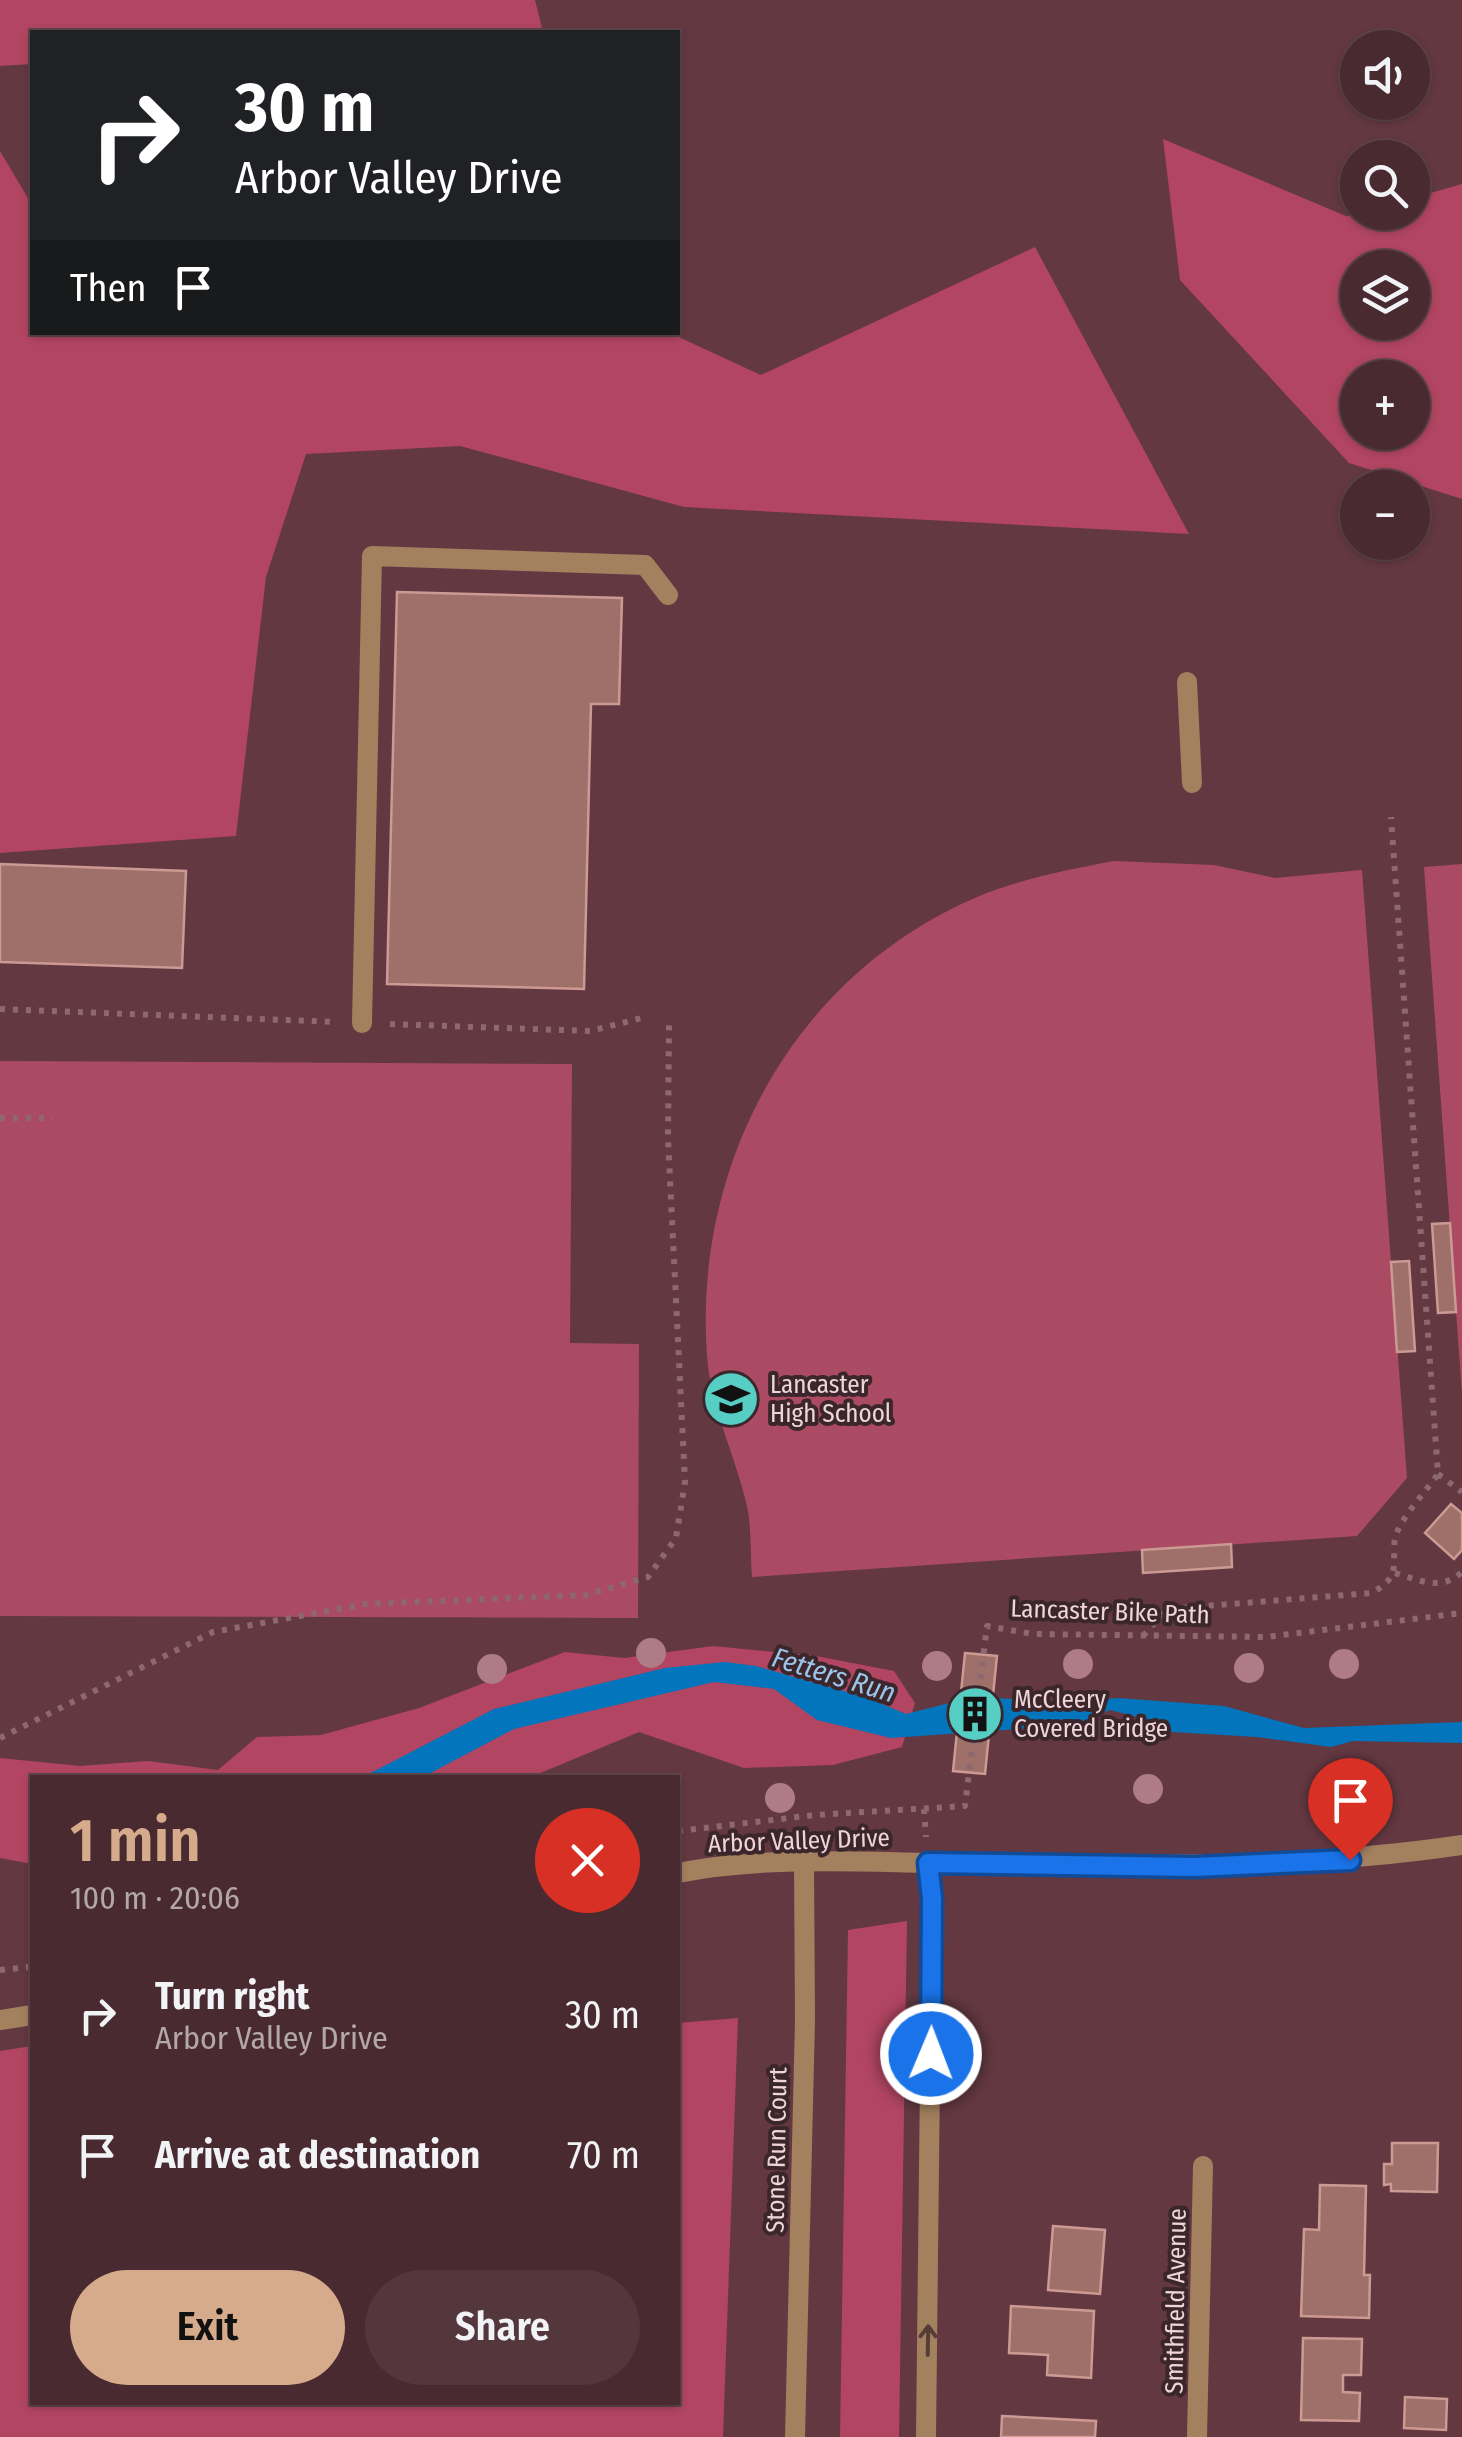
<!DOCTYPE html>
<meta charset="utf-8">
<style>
body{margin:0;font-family:"Fira Sans Condensed",sans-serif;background:#54363d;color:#f1f3f6;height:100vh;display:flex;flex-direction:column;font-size:38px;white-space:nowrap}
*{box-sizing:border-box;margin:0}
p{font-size:32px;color:#b2a7ab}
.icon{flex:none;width:55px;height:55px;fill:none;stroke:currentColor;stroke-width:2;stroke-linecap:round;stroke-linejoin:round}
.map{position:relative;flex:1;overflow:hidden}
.panel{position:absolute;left:30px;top:1775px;width:650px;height:630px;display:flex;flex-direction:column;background:#4a2a31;border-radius:0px;box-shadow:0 2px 8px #0004,0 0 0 2px #61464d}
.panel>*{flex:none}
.guide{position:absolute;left:30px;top:30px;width:650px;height:305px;border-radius:0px;box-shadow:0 2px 8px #0004,0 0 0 2px #61464d;background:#202124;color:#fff;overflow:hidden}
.buttons{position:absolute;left:1340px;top:30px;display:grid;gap:20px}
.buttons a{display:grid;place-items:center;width:90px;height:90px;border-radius:50%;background:#4a2a31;box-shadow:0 2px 8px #0004,0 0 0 2px #61464d;font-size:50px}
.pin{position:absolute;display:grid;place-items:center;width:85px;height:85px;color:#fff;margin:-102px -42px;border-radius:50% 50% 50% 0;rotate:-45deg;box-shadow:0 0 10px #0007}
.pin .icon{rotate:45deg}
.me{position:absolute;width:110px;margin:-55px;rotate:1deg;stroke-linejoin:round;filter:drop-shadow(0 0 8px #0008)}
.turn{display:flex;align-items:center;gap:35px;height:210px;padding:0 40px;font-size:45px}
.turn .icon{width:130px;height:130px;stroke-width:2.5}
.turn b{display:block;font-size:70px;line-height:85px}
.then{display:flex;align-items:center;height:95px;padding:0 40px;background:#0003;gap:20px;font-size:38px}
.round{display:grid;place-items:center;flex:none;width:105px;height:105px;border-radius:52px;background:#54363d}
.head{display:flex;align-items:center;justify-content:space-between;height:170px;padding:0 40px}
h1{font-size:60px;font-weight:600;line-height:75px;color:#d6ab8b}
.button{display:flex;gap:20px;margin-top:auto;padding:20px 40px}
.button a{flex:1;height:115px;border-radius:60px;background:#d6ab8b;color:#111;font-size:40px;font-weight:600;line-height:115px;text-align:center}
.button a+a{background:#54363d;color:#f1f3f6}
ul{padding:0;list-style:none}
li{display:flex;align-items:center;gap:30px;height:140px;padding:0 40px}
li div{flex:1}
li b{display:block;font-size:38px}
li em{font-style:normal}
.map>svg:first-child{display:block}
</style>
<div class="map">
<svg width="1462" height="2437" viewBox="0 0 1462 2437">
<rect width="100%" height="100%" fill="#633841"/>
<path fill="#ab4b63" d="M1114,861L1214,865L1275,878L1362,870L1407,1478L1357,1536L752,1577C750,1553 752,1525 746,1502C734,1452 711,1408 707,1356C693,1163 794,976 975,898C1019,879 1067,870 1114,861Z
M1462,864V1394L1424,867Z
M0,1061L572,1064L570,1343L639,1344L638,1618L0,1616Z"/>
<path fill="#b14562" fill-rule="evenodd" d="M0,0H535L543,32H32V64L0,66Z
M1163,139L1346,216L1412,212L1413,198L1462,184V499L1349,463L1180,280ZM1358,268H1412V322H1358ZM1358,378H1412V432H1358Z
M0,151L32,205V332L670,333L761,375L1035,247L1189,534L684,507L460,446L306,454L266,577L236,836L0,853Z
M713,1646L816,1656L894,1671L915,1703L902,1747L833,1765L744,1768L639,1732L531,1777L32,1778V1864L0,1858V1758L80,1766L148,1761L218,1770L257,1737L321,1735L419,1708L565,1652L624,1658Z
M907,1921L899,2437H840L848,1930Z
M738,2018L723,2437H0V2051L32,2046V2402H678V2023Z"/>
<path fill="#0275bd" d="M725,1662L756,1666L865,1697L906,1714L973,1697L1069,1702L1119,1698L1224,1706L1304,1728L1462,1722V1743L1353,1741L1331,1747L1257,1737L1172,1732L1142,1718L1110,1710L1073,1725L891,1738L817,1720L774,1689L714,1682L514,1729L423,1777L361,1778L494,1709L665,1668Z"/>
<path fill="#9f6f6a" stroke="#cc9993" stroke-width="2.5" d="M397,592L622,598L619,704H591L584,989L387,984Z
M0,864L186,871L182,968L0,962Z
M1450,1223L1456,1312L1438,1313L1432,1224Z
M1409,1261L1415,1351L1397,1352L1391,1262Z
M1451,1504L1462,1513V1550L1454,1559L1425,1533Z
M1231,1544L1232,1567L1143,1573L1142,1550Z
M965,1653L997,1656L985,1774L953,1771Z
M1392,2143H1438L1437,2192L1391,2191V2184L1384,2185V2164H1392Z
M1320,2185L1366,2186L1364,2275H1370L1369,2318L1301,2316L1304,2229L1319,2230Z
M1053,2226L1105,2230L1100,2294L1048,2290Z
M1011,2306L1094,2311L1091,2378L1047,2375L1048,2355L1009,2353Z
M1303,2338L1362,2339L1361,2375H1343V2392L1360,2393L1359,2421L1301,2420Z
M1405,2397L1447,2399L1446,2430L1404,2428Z
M1002,2416L1096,2421L1095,2437H1001Z"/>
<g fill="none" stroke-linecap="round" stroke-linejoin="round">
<path stroke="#8e6870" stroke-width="6" stroke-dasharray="5 8" stroke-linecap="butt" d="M0,1009L337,1022
M390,1024L590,1031L642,1018
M0,1118H53
M1438,1474L1462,1492
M1395,1573C1420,1580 1441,1592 1462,1572
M1143,1636L1167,1609L1371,1593C1410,1574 1384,1554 1400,1526C1410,1508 1426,1491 1438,1474L1391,817
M0,1738L213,1632L366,1604L586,1595L648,1577L676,1538L685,1482L668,1139L669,1025
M924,1809L926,1837
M678,1831L815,1815L965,1806L987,1626L1033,1634L1266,1637L1462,1613
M0,1970L32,1967"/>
<path stroke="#a3815f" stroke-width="20" d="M1187,682L1192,783
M362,1023L372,556L645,565L668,595
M678,1873C763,1856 857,1862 944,1863C1118,1864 1290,1871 1462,1845
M0,2020L32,2015"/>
<path stroke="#a3815f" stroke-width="20" d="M795,2437L805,2020L804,1863
M926,2437L932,1898L928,1863
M1197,2437L1203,2166"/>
</g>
<g fill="#af7c86">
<circle cx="651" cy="1653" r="15"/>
<circle cx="1078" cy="1664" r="15"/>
<circle cx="1344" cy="1664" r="15"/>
<circle cx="937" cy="1666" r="15"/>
<circle cx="1249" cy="1668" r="15"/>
<circle cx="492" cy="1669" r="15"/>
<circle cx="1148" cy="1789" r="15"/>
<circle cx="780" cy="1798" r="15"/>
</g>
<defs><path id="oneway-shaft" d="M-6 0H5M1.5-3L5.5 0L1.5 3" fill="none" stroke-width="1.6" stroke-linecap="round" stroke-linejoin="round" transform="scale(2.5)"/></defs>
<use stroke="#553e38" href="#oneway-shaft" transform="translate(928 2340) rotate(-89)"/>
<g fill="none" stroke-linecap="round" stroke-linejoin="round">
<g stroke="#114b97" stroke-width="25">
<path id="route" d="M931,2054L932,1898L928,1863L1194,1867L1350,1860"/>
</g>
<use href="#route" stroke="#1a73e8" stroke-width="18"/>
</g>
<defs>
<g id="school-disc" transform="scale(2.875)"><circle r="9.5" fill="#56cec3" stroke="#3b272b"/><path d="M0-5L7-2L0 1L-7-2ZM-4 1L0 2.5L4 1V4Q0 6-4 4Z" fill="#111"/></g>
<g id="building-disc" transform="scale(2.875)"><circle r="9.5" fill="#56cec3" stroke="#3b272b"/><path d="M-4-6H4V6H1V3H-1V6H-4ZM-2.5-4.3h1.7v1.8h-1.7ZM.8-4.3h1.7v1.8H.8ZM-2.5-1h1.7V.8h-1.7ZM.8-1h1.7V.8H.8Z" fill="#111"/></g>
</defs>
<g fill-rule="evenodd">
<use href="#school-disc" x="731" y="1399"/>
<use href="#building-disc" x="975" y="1714"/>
</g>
<g text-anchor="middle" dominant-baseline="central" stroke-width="8" stroke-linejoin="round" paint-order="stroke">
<g font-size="25" fill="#f0d4d9" stroke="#3b272b" text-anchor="start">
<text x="770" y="1385">Lancaster<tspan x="770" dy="29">High School</tspan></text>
<text x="1014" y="1700">McCleery<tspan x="1014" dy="29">Covered Bridge</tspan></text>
</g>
<g font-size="25" fill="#f0d4d9" stroke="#3b272b">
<text transform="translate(1110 1612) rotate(2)">Lancaster Bike Path</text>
<text transform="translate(799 1841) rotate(-2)">Arbor Valley Drive</text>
<text transform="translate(777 2150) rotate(-89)">Stone Run Court</text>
<text transform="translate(1176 2301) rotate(-89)">Smithfield Avenue</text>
</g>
<g font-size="28" font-style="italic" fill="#9dc5eb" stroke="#3b272b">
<text transform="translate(834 1675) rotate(17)">Fetters Run</text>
</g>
</g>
</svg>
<div class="buttons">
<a><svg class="icon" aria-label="sound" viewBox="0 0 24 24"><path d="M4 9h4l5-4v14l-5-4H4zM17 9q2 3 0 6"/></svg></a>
<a><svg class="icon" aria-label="search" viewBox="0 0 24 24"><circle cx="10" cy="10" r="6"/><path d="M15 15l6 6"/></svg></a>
<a><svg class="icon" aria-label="layers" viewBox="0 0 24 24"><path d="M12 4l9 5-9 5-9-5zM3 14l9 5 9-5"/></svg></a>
<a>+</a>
<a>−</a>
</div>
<div class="pin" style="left:1350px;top:1860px;background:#d93025"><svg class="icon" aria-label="arrive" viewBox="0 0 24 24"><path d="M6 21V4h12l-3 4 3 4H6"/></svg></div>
<svg class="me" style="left:931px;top:2054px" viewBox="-20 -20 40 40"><circle r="17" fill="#1a73e8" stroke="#fff" stroke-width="3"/><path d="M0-11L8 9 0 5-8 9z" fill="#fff"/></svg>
<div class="guide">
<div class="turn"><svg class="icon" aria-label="right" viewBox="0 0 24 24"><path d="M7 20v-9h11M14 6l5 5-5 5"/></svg><div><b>30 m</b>Arbor Valley Drive</div></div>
<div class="then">Then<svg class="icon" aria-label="arrive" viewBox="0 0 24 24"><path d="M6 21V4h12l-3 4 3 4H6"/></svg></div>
</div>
<section class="panel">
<div class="head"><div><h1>1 min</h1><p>100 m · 20:06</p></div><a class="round" style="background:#d93025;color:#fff"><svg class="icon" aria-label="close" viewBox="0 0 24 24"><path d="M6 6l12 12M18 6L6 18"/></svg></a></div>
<ul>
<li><svg class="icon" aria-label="right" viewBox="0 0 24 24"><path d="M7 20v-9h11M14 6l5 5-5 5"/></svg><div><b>Turn right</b><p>Arbor Valley Drive</p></div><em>30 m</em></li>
<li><svg class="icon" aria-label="arrive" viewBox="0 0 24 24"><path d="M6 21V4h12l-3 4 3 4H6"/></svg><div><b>Arrive at destination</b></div><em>70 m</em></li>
</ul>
<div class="button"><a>Exit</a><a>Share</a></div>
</section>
</div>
